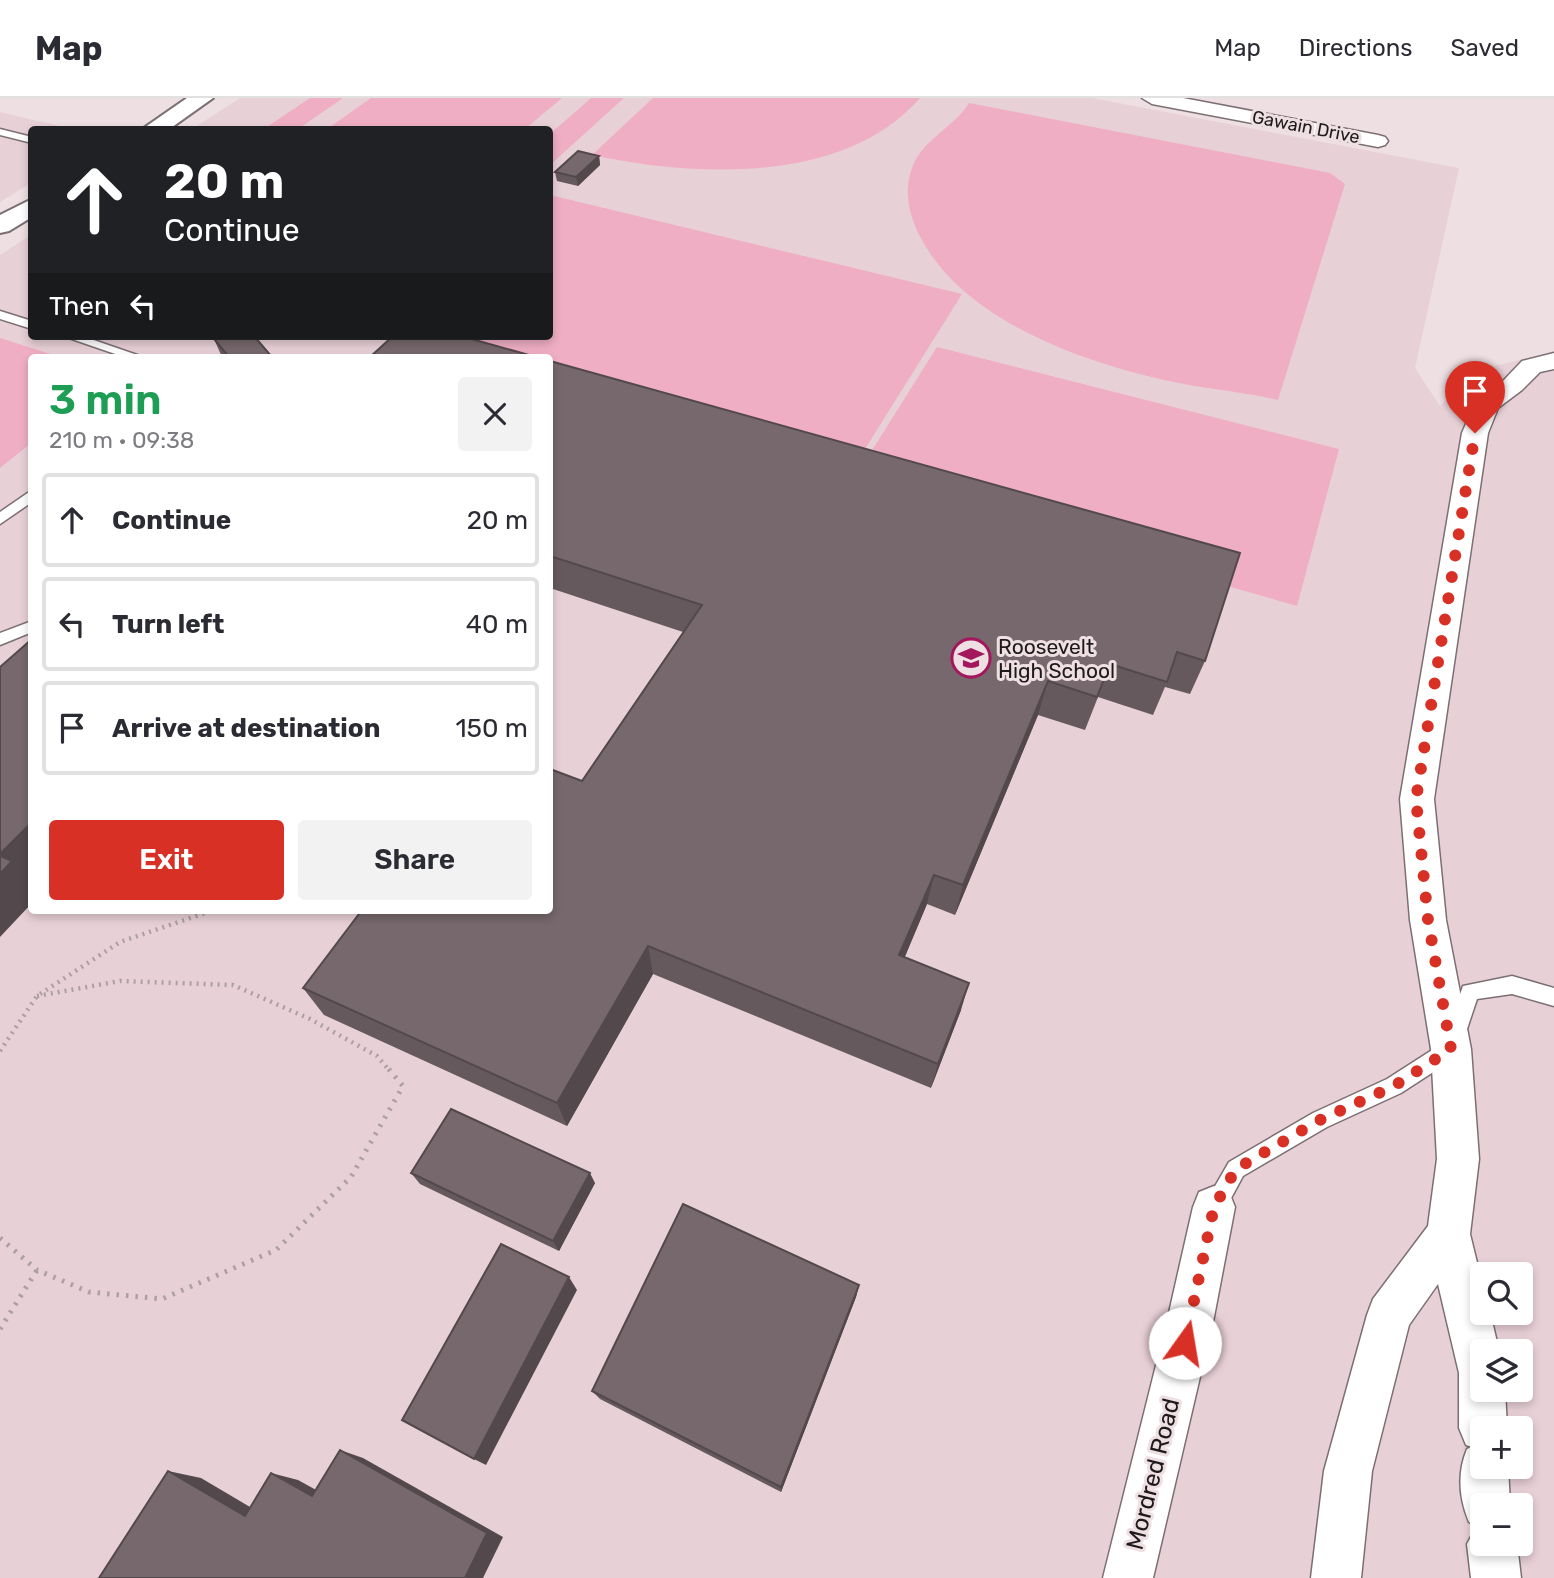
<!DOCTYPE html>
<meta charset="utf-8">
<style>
body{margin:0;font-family:Rubik,sans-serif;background:#f2f2f3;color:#2b2b33;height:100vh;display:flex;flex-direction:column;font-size:26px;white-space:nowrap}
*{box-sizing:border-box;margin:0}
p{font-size:23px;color:#7c7c81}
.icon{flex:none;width:38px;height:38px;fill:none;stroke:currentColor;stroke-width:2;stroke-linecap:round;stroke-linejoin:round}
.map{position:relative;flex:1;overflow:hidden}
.sheet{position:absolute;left:28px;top:256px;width:525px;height:560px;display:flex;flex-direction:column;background:#fff;border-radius:7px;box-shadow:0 4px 10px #0003}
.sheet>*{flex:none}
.guide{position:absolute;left:28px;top:28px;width:525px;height:214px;border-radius:7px;box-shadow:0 4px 10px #0003;background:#202124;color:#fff;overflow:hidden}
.fabs{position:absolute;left:1470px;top:1164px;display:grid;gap:14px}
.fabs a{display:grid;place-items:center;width:63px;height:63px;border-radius:7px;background:#fff;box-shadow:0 4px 10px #0003;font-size:35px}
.pin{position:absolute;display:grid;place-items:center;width:60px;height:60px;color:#fff;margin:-72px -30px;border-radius:50% 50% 50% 0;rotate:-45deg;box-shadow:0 0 7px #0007}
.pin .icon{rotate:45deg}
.me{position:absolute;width:77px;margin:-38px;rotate:13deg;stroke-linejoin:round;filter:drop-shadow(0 0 5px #0008)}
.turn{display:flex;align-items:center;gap:24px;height:147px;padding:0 21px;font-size:32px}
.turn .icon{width:91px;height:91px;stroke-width:2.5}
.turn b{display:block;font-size:49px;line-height:60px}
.then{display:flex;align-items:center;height:66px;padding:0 21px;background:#0003;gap:14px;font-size:26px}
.round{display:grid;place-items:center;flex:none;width:74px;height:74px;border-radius:7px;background:#f2f2f3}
.overview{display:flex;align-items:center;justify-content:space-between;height:119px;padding:0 21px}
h1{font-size:42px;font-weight:600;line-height:52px;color:#1e9e55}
.action{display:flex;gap:14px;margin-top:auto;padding:14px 21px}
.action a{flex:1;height:80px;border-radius:7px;background:#d93025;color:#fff;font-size:28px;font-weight:600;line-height:80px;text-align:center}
.action a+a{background:#f2f2f3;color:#2b2b33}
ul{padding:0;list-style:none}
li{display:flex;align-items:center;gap:21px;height:94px;margin:0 14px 10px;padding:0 7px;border:4px solid #e1e1e2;border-radius:7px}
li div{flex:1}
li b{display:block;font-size:26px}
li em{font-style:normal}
header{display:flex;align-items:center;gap:42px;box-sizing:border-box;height:98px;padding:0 35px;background:#fff;border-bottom:2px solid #e1e1e2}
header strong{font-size:33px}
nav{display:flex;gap:38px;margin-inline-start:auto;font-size:24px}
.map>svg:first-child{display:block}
</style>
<header>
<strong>Map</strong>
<nav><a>Map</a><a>Directions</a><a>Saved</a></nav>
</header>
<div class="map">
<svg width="1554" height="1480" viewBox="0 0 1554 1480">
<rect width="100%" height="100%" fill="#eedfe3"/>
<path fill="#e8d0d7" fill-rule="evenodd" d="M240,0H1092L1459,70L1415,270L1440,308L1459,288L1486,270L1554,254V1480H0V157L31,137L32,238H550V32L192,31ZM32,259H550V812H32ZM1482,1176H1521V1214H1482ZM1482,1253H1521V1292H1482ZM1482,1330H1521V1368H1482ZM1482,1407H1521V1446H1482Z
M0,14L72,31L32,32L31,85L0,104Z"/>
<path fill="#efaec3" d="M310,0H343L298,31H264Z
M371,0H562L525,31H327Z
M591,0H624L550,67V36Z
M653,0H920C844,87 695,79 592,57Z
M969,5L1330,75L1345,86L1278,302C1248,295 1219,292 1189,287C1099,270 971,229 923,144C911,124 903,97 911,73C920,42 954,30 969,5Z
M550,97L962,196L860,359L550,272V259H502L427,238H550Z
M0,240L60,259H32L31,345L0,370Z
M937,249L1339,351L1297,508L854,381Z"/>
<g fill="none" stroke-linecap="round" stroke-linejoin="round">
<g stroke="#7c6f73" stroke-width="3">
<path id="lane" d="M0,31L32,39V45L0,37Z
M0,213L32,223V231L0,221Z
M63,238H82L143,259H124Z
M32,392V404L0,426V414Z
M32,523V534L0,547V535Z
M1512,878L1554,890V908L1512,896L1477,901L1458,958L1401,995L1327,1029L1243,1078L1222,1117L1214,1120L1206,1117L1203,1109L1229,1064L1313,1015L1387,981L1443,945L1463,888Z"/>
</g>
<g stroke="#7c6f73" stroke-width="3">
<path id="street" d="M1142,0H1183L1378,37L1385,39L1388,43L1385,47L1378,49L1152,6Z
M1554,255V271L1540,274L1522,292L1498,310L1488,335L1434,701L1446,822L1471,951L1479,1061L1470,1136L1482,1185V1214H1490L1499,1253H1482V1292H1505L1507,1330H1482V1368H1508L1510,1407H1482V1446H1517L1521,1480H1471L1467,1446L1477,1428L1469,1424C1459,1400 1457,1375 1467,1351L1472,1349L1466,1347L1459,1330V1275L1438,1186L1409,1227L1372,1373L1361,1480H1311L1324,1373L1367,1217L1373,1201L1428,1128L1437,1061L1431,951L1410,822L1400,701L1462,335L1477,300L1504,282L1522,263Z
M1214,1088L1229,1094L1235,1109L1214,1219L1153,1480H1103L1168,1219L1193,1109L1199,1094Z"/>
</g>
<g stroke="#7c6f73" stroke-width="4">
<path id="secondary" d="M187,0H213L168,32H141Z
M32,101V119L9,133L0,135V117Z"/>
</g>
<path stroke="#aca0a3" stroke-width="4.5" stroke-dasharray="2 5" stroke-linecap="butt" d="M37,898L120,883L233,887L310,921L377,958L388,971
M0,953L37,898L120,844L214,812"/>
<path stroke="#aca0a3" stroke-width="5" stroke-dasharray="2.5 7" stroke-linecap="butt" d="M0,1140L37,1172L89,1194L162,1201L276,1152L351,1079L403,988L387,969
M0,1231L37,1172"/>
<use href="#lane" fill="#fff" fill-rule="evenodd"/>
<use href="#street" fill="#fff" fill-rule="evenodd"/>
<use href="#secondary" fill="#fff" fill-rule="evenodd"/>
</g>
<path fill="#65595d" d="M599,58L600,67L578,88L557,83L555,74Z
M214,241L272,259H222Z
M550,263L1205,563L1190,596L1165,589L1153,617L1098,599L1085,632L1038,617L955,817L927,806L904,860L961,912L931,990L653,876L567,1028L324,917L303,890L582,683L683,534L550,490Z
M411,1075L595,1085L559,1153L420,1086Z
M859,1187L856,1199L781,1394L600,1301L592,1293Z"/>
<path fill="#53494c" d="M599,58L600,67L578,88L576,79Z
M1048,583L1038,617L955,817L963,787Z
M32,724V805L0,839V756Z
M934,777L927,806L894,885L899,857Z
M648,848L653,876L567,1028L557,1005Z
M969,885L961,912L931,990L938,966Z
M590,1075L595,1085L559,1153L553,1143Z
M569,1179L577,1192L486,1367L474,1361Z
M859,1187L856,1199L781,1394V1389Z
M340,1352L363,1360L503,1439L483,1480H465Z
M168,1373L201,1380L274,1423L245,1418Z
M271,1375L298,1382L338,1404L312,1398Z"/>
<path fill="#76686c" stroke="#53494c" stroke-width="2" d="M578,53L599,58L576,79L555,74Z
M222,238H254L272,259H229L214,241Z
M393,238H461L536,259H370Z
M550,263L1240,455L1205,563L1177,554L1167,584L1110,566L1097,599L1048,583L963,787L934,777L899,857L969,885L938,966L648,848L557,1005L303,890L362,812H550V671L582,683L702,507L550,458Z
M32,541V724L0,756V569Z
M0,758L12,763L0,776Z
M451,1011L590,1075L553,1143L411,1075Z
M683,1106L859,1187L781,1389L592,1293Z
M501,1146L569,1179L474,1361L402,1322Z
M340,1352L487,1435L465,1480H99L168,1373L245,1418L271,1375L312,1398Z"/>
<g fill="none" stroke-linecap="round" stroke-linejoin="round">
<path stroke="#d93025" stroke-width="12" stroke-dasharray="0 21.6" d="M1185,1245L1214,1109L1236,1071L1320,1022L1394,988L1451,951L1428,822L1416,701L1475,335"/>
</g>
<defs>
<g id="school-ring" transform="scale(2.0125)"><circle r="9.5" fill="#eedfe3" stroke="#a4175d" stroke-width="1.5"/><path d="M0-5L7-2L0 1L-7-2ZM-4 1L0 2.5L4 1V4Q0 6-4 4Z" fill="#a4175d"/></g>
</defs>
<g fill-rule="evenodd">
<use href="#school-ring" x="971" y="560"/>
</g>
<g text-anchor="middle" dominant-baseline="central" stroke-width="6" stroke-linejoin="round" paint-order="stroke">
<g font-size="18" fill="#1e191a" stroke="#eedfe3">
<text transform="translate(1306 29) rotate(11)">Gawain Drive</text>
</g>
<g font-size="21" fill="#1e191a" stroke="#eedfe3" text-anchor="start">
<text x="998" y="548">Roosevelt<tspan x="998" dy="24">High School</tspan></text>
</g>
<g font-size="24" fill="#1e191a" stroke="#eedfe3">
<text transform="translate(1153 1376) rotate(-76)">Mordred Road</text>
</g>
</g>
</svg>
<div class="fabs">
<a><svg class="icon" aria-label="search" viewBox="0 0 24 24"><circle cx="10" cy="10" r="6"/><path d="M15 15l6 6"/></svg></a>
<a><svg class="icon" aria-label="layers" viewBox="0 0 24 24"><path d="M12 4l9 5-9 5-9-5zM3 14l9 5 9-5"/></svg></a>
<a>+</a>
<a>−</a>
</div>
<div class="pin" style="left:1475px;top:335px;background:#d93025"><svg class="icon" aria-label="arrive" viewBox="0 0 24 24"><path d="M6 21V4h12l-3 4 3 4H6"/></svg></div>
<svg class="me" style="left:1185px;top:1245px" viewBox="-20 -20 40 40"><circle r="19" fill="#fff"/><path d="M0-13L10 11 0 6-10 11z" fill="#d93025"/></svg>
<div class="guide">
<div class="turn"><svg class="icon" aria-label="ahead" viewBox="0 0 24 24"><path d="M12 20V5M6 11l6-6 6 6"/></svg><div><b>20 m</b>Continue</div></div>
<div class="then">Then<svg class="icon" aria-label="left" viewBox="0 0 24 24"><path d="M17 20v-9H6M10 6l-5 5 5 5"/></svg></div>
</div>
<section class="sheet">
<div class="overview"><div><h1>3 min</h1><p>210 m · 09:38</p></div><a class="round"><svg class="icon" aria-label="close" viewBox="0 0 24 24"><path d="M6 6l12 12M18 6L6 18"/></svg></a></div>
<ul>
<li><svg class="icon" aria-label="ahead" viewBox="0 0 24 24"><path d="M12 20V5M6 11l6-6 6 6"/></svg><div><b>Continue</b></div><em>20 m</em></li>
<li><svg class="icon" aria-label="left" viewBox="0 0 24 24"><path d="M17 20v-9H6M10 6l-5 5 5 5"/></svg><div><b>Turn left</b></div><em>40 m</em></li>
<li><svg class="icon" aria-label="arrive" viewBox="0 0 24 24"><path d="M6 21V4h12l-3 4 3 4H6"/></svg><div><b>Arrive at destination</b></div><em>150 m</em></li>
</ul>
<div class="action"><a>Exit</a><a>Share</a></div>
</section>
</div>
